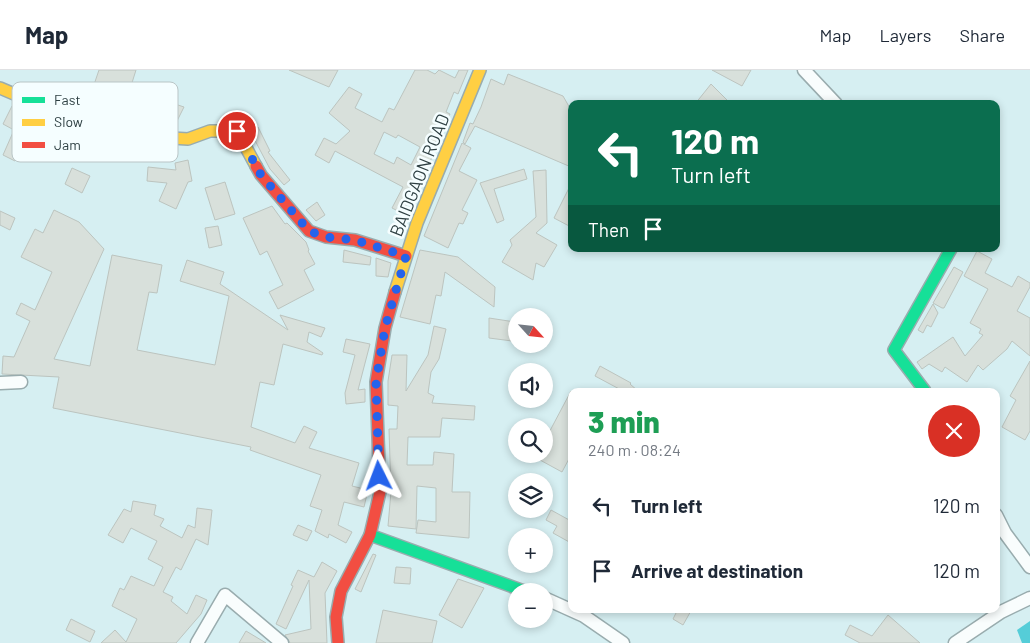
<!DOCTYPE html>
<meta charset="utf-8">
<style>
body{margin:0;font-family:Barlow,sans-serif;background:#f2f2f3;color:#1f2937;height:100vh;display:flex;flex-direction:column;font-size:19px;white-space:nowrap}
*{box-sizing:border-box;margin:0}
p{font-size:16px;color:#747a83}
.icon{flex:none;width:28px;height:28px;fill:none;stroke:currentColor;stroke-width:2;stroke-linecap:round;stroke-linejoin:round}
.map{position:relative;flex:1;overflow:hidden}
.details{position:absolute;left:568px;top:318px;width:432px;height:225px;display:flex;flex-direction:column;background:#fff;border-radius:10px;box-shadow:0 2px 8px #0003}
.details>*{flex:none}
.banner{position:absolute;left:568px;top:30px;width:432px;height:152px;border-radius:10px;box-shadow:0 2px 8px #0003;background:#0b6e4f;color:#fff;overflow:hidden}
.needle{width:32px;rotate:117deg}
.buttons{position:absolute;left:508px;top:238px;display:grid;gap:10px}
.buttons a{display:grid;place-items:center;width:45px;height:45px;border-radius:50%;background:#fff;box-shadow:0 2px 8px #0003;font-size:25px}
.pin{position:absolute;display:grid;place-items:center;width:42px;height:42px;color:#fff;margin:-21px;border:2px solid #fff;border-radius:50%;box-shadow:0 1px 5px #0007}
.me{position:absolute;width:55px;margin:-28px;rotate:357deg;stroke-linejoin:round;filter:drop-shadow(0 0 4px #0008)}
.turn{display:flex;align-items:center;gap:18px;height:105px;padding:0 20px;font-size:22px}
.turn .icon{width:65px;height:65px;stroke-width:2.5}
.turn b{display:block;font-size:35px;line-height:42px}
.then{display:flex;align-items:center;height:48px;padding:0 20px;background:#0003;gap:10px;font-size:19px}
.round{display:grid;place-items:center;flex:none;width:52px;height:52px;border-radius:26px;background:#f2f2f3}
.overview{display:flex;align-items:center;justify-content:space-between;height:85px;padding:0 20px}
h1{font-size:30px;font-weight:800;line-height:38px;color:#1e9e55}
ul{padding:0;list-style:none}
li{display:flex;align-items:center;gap:15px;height:65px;padding:0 20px}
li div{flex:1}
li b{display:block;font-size:19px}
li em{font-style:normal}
header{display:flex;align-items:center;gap:30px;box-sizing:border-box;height:70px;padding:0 25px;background:#fff;border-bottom:1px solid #e0e1e3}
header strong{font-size:24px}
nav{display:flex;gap:28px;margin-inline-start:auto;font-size:18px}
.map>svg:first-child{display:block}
</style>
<header>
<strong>Map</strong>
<nav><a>Map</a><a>Layers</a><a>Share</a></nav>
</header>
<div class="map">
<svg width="1030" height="573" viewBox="0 0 1030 573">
<rect width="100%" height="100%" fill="#d6eff2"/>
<path fill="#55cdd8" d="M1030,551V573H1022L1017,560Z"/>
<path fill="#d8e0db" stroke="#bcc4bf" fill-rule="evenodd" d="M99,0H136L120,51L85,41Z
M289,0H338L329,17Z
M415,0H427L435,4L439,0L455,8L459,0H468L458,24L454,22L446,42L450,44L431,81L434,82L419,120L415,118L402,143L392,138L403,117L335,81L329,93L315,85L324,68L336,74L350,61L329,43L349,17L362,24L355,38L382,52L389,38L394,40ZM384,62L396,68L398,65L420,77L411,95L397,87L394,94L374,84Z
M712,0H751L742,16Z
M508,4L563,26L571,40V97L475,56L465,74L463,72L470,53L473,54L481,37L491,9L504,15Z
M711,14L731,34H695Z
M154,27L184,37L174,57L160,50L158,57L144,54Z
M12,36L35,46L15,91L3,85L14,60L3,54Z
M258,57L270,81L268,82L290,110L284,115L270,99L250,61Z
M462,73L471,78L459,101L477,110L462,140L468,143L463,154L459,153L448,178L424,166Z
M188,90L192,111L188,112L176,139L159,131L167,113L147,111L148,97L176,100L175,93Z
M72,98L90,106L82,123L65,114Z
M524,99L527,109L494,119L504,150L497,153L480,113Z
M546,100L547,153L536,163L557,175L544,197L536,193L533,210L502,192L512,175L510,170L536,147L533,101Z
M225,112L235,144L215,150L205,118Z
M571,114V157L554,148Z
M317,132L325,145L316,151L306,140Z
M272,136L285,154L287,153L306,172L309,180L308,181L315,194L304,200L314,220L278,239L269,222L283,215L267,181L260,185L243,148Z
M54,140L79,152L104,179L54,289L90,296L112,185L162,195L157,223L149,222L137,280L215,295L229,226L180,211L187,190L224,202L220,214L288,260L280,245L325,258L321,267L309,262L307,272L323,283L322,285L283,274L274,315L260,312L251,357L295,373L304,356L317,362L309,378L359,393L352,416L368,420L364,437L344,432L338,455L352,462L346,473L329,464L328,468L315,461L322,440L310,436L321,405L250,380L251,377L53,338L59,307L2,304L3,286L14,287L30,251L16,244L21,233L35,240L52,202L21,187L35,159L43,163Z
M0,141L15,148L10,160L0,155Z
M218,156L222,175L209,178L205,158Z
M344,180L371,187L370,195L343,192Z
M420,180L458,187L495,217L494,237L445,202L441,226L436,225L430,254L400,247Z
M977,181L992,189L985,203L987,204L1012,217L1018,206L1030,213V217L1017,241L1030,248V286L1012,271L1007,279L983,300L978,295L967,312L945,297L942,302L929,294L922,299L917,292L953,267L965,286L983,265L979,263L981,259L970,253L988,219L964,206Z
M376,188L391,193L388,207L376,206Z
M954,197L963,202L944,238H942L933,233Z
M933,234L938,243L931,257L927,255L923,263L918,260Z
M489,248L515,252L512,271L489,268Z
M434,256L446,259L439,289L431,302L428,323L434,326L432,333L475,336L474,350L442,348L440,367H408L407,395H433L434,382L454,384L452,422H470L469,468L416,463L418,450L436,452V418L417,416L416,459L388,456L391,422L389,359H397L398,336L388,335V311L392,285H407L406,321L428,285Z
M346,269L370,274L358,320L365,319V332L346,334L345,323L355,285L343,282Z
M1030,291V361L1025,370L1002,357L1016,330L1010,326Z
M600,296L631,313L630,314L638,321H623L595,306Z
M571,321V385L562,402L529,384H544V372Z
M133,431L156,435L154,445L164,449L160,456L182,468L188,455L195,458L197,438L212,440L208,475L196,469L181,500L176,497L163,522L173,527L171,531L187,544L196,525L207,530L201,544L176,573H101L115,560L126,572L137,549L112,536L120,518L124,520L131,506L154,516L163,497L148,489L157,471L131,458L123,473L108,465L124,439L131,442Z
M551,440L571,451V473L553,463L557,456L546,450Z
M298,455L312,461L307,471L293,465Z
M373,484L376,485L361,522L355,519Z
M322,492L337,501L325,523L327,573H290L285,565L311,559L309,510L286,559L276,554L293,516L291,515L298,500L314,507Z
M396,497L411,498L410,514L394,513Z
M458,509L484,518L462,558L439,545Z
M678,539H692L683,555L673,549Z
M383,540L437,551L432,573H376Z
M888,545L920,573H860L845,565L850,555L872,566Z
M71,549L95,561L90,572L66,560Z
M246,561L266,573H239Z"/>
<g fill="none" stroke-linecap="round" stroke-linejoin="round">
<g stroke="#99acae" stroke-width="15">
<path id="street" d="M804,0L836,34
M0,313L21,312
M996,445L1005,463L1030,497
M544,528L584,546L623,573
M197,573L225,525L282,573
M955,573L1001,542L1030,528"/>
</g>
<g stroke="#99acae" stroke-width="14">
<path id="fast" d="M925,321L894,280L951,179
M370,465L524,521"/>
</g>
<g stroke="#99acae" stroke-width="14">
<path id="slow" d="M0,18L68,47L140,66L188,69L210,61H237L256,96
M395,222L417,153L480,0"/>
</g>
<g stroke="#99acae" stroke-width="14">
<path id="jam" d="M256,96L261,105L309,161L326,167L355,170L406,186
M338,573L336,547L341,521L370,465L380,422L376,312L385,258L395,222"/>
</g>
<use href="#street" stroke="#f9fdfd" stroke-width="12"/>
<use href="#fast" stroke="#16e098" stroke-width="11"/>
<use href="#slow" stroke="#ffcf43" stroke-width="11"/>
<use href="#jam" stroke="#f24e42" stroke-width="11"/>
</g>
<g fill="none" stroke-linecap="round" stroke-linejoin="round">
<path stroke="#2563eb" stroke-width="9" stroke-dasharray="0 16.2" d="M237,61L261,105L309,161L326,167L355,170L406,186L385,258L376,312L379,406"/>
</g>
<g text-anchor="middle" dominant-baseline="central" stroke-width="5" stroke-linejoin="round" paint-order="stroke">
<g font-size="18" fill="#2d3f42" stroke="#f5feff">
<text transform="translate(419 105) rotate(-68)">BAIDGAON ROAD</text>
</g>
</g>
<rect x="12" y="12" width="166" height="80" rx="8" fill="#f5feff" stroke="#b9c5c6" stroke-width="1"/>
<rect x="22" y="27" width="23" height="6" fill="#16e098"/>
<rect x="22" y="49" width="23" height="7" fill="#ffcf43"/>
<rect x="22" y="72" width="23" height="6" fill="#f24e42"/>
<g font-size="14" fill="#2d3f42">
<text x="54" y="35">Fast</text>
<text x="54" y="57">Slow</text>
<text x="54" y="80">Jam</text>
</g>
</svg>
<div class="buttons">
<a><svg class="needle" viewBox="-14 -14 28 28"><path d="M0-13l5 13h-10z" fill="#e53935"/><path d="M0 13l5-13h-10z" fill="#747a83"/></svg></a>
<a><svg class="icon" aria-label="sound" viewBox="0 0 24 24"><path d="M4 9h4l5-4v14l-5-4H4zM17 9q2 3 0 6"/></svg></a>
<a><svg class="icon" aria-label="search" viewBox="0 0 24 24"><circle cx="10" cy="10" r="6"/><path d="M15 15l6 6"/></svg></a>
<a><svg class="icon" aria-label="layers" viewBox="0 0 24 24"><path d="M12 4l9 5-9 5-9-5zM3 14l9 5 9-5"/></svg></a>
<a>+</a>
<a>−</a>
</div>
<div class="pin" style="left:237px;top:61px;background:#d93025"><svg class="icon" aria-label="arrive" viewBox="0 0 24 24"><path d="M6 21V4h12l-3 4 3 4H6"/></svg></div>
<svg class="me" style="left:379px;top:406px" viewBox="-20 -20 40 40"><path d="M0-17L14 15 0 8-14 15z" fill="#2563eb" stroke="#fff" stroke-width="4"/></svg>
<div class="banner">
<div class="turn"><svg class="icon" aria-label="left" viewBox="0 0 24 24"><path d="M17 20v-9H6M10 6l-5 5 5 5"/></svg><div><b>120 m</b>Turn left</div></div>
<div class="then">Then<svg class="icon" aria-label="arrive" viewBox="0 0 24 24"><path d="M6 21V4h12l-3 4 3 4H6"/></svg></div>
</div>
<section class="details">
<div class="overview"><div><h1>3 min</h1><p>240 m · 08:24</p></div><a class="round" style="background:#d93025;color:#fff"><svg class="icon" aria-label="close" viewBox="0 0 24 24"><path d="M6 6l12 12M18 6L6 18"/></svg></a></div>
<ul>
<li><svg class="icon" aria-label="left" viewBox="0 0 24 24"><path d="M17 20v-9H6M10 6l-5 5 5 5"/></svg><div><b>Turn left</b></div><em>120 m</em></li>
<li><svg class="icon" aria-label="arrive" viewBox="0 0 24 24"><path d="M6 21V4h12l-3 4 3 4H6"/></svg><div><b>Arrive at destination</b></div><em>120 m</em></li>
</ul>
</section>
</div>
